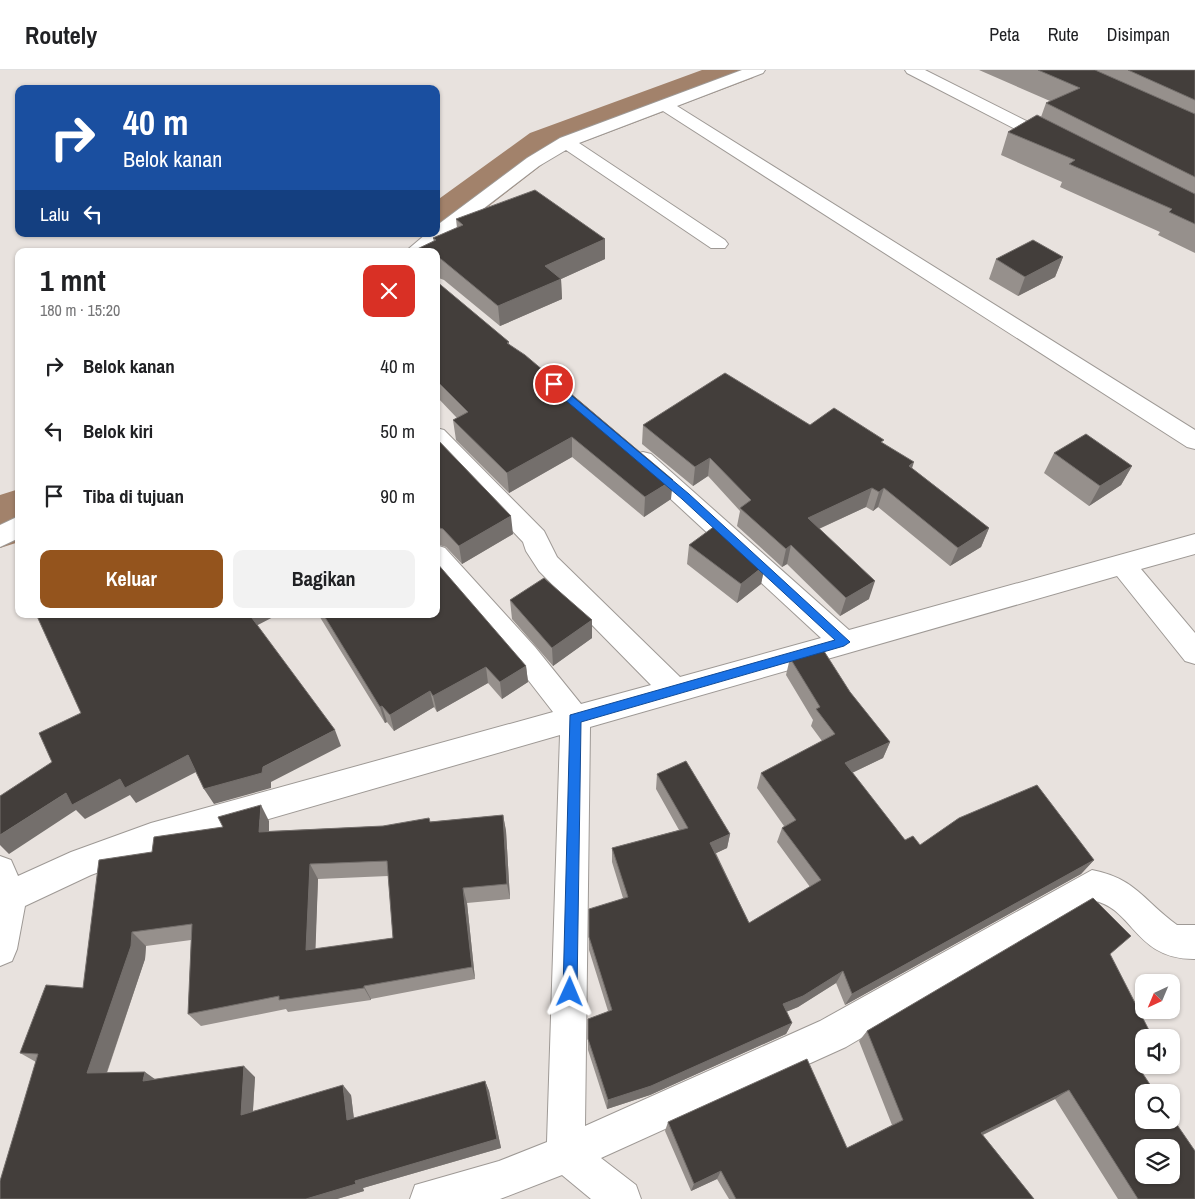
<!DOCTYPE html>
<html lang="id">
<meta charset="utf-8">
<style>
body{margin:0;font-family:"Archivo Narrow",sans-serif;background:#f2f2f2;color:#202124;height:100vh;display:flex;flex-direction:column;font-size:19px;white-space:nowrap}
*{box-sizing:border-box;margin:0}
p{font-size:16px;color:#757577}
.icon{flex:none;width:28px;height:28px;fill:none;stroke:currentColor;stroke-width:2;stroke-linecap:round;stroke-linejoin:round}
.map{position:relative;flex:1;overflow:hidden}
.details{position:absolute;left:15px;top:178px;width:425px;height:370px;display:flex;flex-direction:column;background:#fff;border-radius:10px;box-shadow:0 1px 4px #0004}
.details>*{flex:none}
.hud{position:absolute;left:15px;top:15px;width:425px;height:152px;border-radius:10px;box-shadow:0 1px 4px #0004;background:#1a4fa0;color:#fff;overflow:hidden}
.needle{width:32px;rotate:224deg}
.fabs{position:absolute;left:1135px;top:904px;display:grid;gap:10px}
.fabs a{display:grid;place-items:center;width:45px;height:45px;border-radius:10px;background:#fff;box-shadow:0 1px 4px #0004;font-size:25px}
.pin{position:absolute;display:grid;place-items:center;width:42px;height:42px;color:#fff;margin:-21px;border:2px solid #fff;border-radius:50%;box-shadow:0 1px 5px #0007}
.me{position:absolute;width:55px;margin:-28px;rotate:1deg;stroke-linejoin:round;filter:drop-shadow(0 0 4px #0008)}
.turn{display:flex;align-items:center;gap:18px;height:105px;padding:0 25px;font-size:22px}
.turn .icon{width:65px;height:65px;stroke-width:2.5}
.turn b{display:block;font-size:35px;line-height:42px}
.then{display:flex;align-items:center;height:48px;padding:0 25px;background:#0003;gap:10px;font-size:19px}
.round{display:grid;place-items:center;flex:none;width:52px;height:52px;border-radius:10px;background:#f2f2f2}
.summary{display:flex;align-items:center;justify-content:space-between;height:85px;padding:0 25px}
h1{font-size:30px;font-weight:800;line-height:38px}
.primary-button{display:flex;gap:10px;margin-top:auto;padding:10px 25px}
.primary-button a{flex:1;height:58px;border-radius:10px;background:#94541d;color:#fff;font-size:20px;font-weight:800;line-height:58px;text-align:center}
.primary-button a+a{background:#f2f2f2;color:#202124}
ul{padding:0;list-style:none}
li{display:flex;align-items:center;gap:15px;height:65px;padding:0 25px}
li div{flex:1}
li b{display:block;font-size:19px}
li em{font-style:normal}
header{display:flex;align-items:center;gap:30px;box-sizing:border-box;height:70px;padding:0 25px;background:#fff;border-bottom:1px solid #e0e0e0}
header strong{font-size:24px}
nav{display:flex;gap:28px;margin-inline-start:auto;font-size:18px}
.map>svg:first-child{display:block}
</style>
<header>
<strong>Routely</strong>
<nav><a>Peta</a><a>Rute</a><a>Disimpan</a></nav>
</header>
<div class="map">
<svg width="1195" height="1129" viewBox="0 0 1195 1129">
<rect width="100%" height="100%" fill="#e8e2de"/>
<g fill="none" stroke-linecap="round" stroke-linejoin="round">
<path fill="#a2826b" fill-rule="evenodd" d="M702,0H759L753,8L560,81L453,164L436,168L419,164H436V131L530,63Z
M19,419V472L0,478V425Z"/>
<g stroke="#9e9995" stroke-width="2">
<path id="minor" d="M742,0H765L763,3L677,36L1195,360V379L1187,377L663,41L579,73L725,170L728,174L725,178H711L566,80L539,96L428,181H406L426,164H436V156L527,88L560,68Z
M905,0H925L1060,68L1063,72L1060,76H1048L907,3Z
M436,358L444,360L544,461L557,487L680,607L821,568L635,396L631,390L635,384L643,382L651,384L849,560L1195,464V484L1141,499L1195,563V594L1185,591L1117,506L590,657L585,1056L820,951L1092,800C1135,808 1144,831 1177,855H1195V889C1136,890 1133,839 1095,831L846,977L601,1088L636,1115L641,1129H591L562,1105L500,1129H410L415,1115L499,1091L547,1072L560,665L151,783L91,805L25,836L17,879L12,891L0,896V786L11,790L18,806L71,782L151,753L553,642L515,593L436,503V475L445,478L535,577L581,634L651,615L539,501L526,481L523,472L436,381Z
M19,446V468L0,477V455Z"/>
</g>
<use href="#minor" fill="#fff" fill-rule="evenodd"/>
</g>
<path fill="#96908c" fill-rule="evenodd" d="M979,0H1195V183L1158,165L1160,162L1060,117L1062,112L1001,85L1008,62L1041,47L1046,33L1050,31Z
M456,149L605,169V189L561,209L562,229L500,256L444,210L436,207V181L433,168L457,158Z
M1063,187L1055,207L1018,226L989,209L996,189Z
M436,211L509,272V274L671,429L644,447L572,387L509,423L456,370L453,350L457,348L436,326Z
M643,355H810L883,373L912,398L989,458L981,477L950,496L878,437L873,441L866,437L819,459L869,529L840,546L787,494L782,497L737,456L740,441L708,406L693,416L642,374Z
M436,368L513,464L462,494L446,477L436,474Z
M1054,383L1132,396L1121,415L1089,436L1044,403Z
M689,475L765,495L761,514L737,533L687,494Z
M510,530L592,550V568L553,596L512,549Z
M318,544H436L526,596L528,612L502,629L488,613L437,642L434,637L394,661L387,652L385,653Z
M790,588L850,622L890,672L883,688L852,703L905,770L920,775L1094,790L1081,804L845,935L836,913L798,937L786,942L792,953L786,964L650,1025L607,1039L588,980V969L608,941L589,880V867L623,828L612,792V778L679,760L656,719L657,704L730,764L727,778L716,783L749,853L810,817L777,772L782,758L784,756L757,718L761,703L822,671L811,656L813,650L786,605Z
M503,745L506,761L510,829L467,833L475,909L371,929V930L288,942L286,939L201,956L188,944L191,870L146,876L145,889L107,1003L155,1009L255,1007L253,1041L351,1025L354,1048L485,1011L489,1021L501,1078L363,1118L364,1121L337,1129H0V1111L36,992L20,983L83,918L152,782L269,751V761L383,756ZM388,806L393,868L315,879L318,809Z
M1110,884L1144,968V995H1154L1147,999L1140,1000L1195,1129H1118L1055,1029L983,1065L1034,1129H729L717,1109L691,1121L665,1061L668,1052L847,1078L892,1055L859,971L867,961Z"/>
<path fill="#746f6c" d="M605,169V189L561,209L562,229L500,256L498,236L545,196Z
M1063,187L1055,207L1018,226L1025,207Z
M572,367V387L509,423L507,403Z
M710,388L708,406L693,416L695,397Z
M914,392L908,411L909,396Z
M1132,396L1121,415L1089,436L1100,416Z
M673,410L671,429L644,447L645,427Z
M872,418L866,437L803,466L808,448Z
M884,418L878,437L873,441L879,422Z
M511,446L513,464L462,494L459,476Z
M989,458L981,477L950,496L958,478Z
M791,475L787,494L782,497L786,479Z
M765,495L761,514L737,533L741,514Z
M875,511L869,529L840,546L846,528Z
M248,544H279L254,557Z
M592,550V568L553,596L552,578Z
M526,596L528,612L502,629L500,612Z
M486,597L488,613L437,642L433,626Z
M430,621L434,637L394,661L390,645Z
M382,636L387,652L385,653L380,637Z
M335,660L341,676L271,712V718L214,734L204,719L263,697Z
M890,672L883,688L839,709L845,693Z
M188,685L198,701L136,733L130,725L85,749L76,740L9,784L0,775V765L66,723Z
M261,735L269,751V777L259,762Z
M503,745L506,761L510,829L507,814Z
M730,764L727,778L708,787L710,773Z
M1094,790L1081,804L845,935L852,924Z
M310,794L318,809L315,893L306,880Z
M463,818L467,833L475,909L472,897Z
M132,862L146,876L145,889L103,1013L87,1003Z
M843,901L836,913L798,937L778,945L783,934Z
M364,916L371,929V930L364,918Z
M792,953L786,964L650,1025L607,1039L608,1030Z
M244,996L255,1007L252,1054L241,1045Z
M145,1002L159,1012L143,1011Z
M485,1011L489,1021L501,1078L363,1118L364,1121L337,1129H306L355,1111Z
M343,1015L351,1025L355,1059L347,1050Z
M1069,1020L1055,1029L970,1071L981,1063Z
M721,1101L717,1109L691,1121L694,1114Z"/>
<path fill="#433e3b" stroke="#746f6c" fill-rule="evenodd" d="M1038,0H1095L1195,44V107L1046,33L1080,18Z
M1128,0H1195V30Z
M1037,45L1195,124V154L1169,142L1172,139L1069,94L1075,90L1008,62Z
M535,120L605,169L545,196L561,209L498,236L441,189L436,188V181H413L436,170L433,168L463,155L456,149Z
M1033,170L1063,187L1025,207L996,189Z
M436,211L509,272L507,273L525,285L673,410L645,427L572,367L507,403L453,350L468,342L436,310Z
M725,303L810,355L834,338L884,370L881,372L914,392L909,396L989,458L958,478L884,418L879,422L872,418L808,448L875,511L846,528L791,475L786,479L740,438L751,430L710,388L695,397L643,355Z
M1086,364L1132,396L1100,416L1054,383Z
M436,368L511,446L459,476L443,459L436,457Z
M719,453L765,495L741,514L689,475Z
M436,492L526,596L500,612L486,597L433,626L430,621L390,645L382,636L380,637L323,544H436Z
M544,508L592,550L552,578L510,530Z
M36,544H249L335,660L263,697L262,703L204,719L188,685L125,718L120,709L72,735L66,723L0,765V726L52,692L39,663L81,643Z
M822,578L850,622L890,672L845,693L905,770L913,766L920,775L959,748L1037,715L1094,790L852,924L843,901L803,926L783,934L792,953L651,1016L608,1030L588,969V949L612,940L589,867V839L628,827L612,778L688,758L657,704L686,691L730,764L710,773L749,853L821,810L782,758L796,750L761,703L835,664L816,639L820,637L790,588Z
M261,735L259,762L383,756L429,748L430,752L503,745L507,814L463,818L472,897L364,916V918L279,930V926L188,944L192,854L132,862L131,876L87,1003L145,1002L143,1011L244,996L241,1045L343,1015L347,1050L485,1011L497,1069L355,1111L356,1114L306,1129H0V1111L38,984L20,983L46,915L83,918L99,790L152,782L154,767L223,757L218,747ZM387,791L393,868L306,880L310,794Z
M1093,828L1131,866L1110,884L1153,968H1144V993L1137,995L1155,1022H1144V1050H1171V1046L1195,1081V1129H1138L1069,1020L981,1063L1034,1129H736L721,1101L694,1114L668,1052L807,989L847,1078L903,1050L867,961ZM1144,1078H1171V1105H1144Z"/>
<path fill="#1a73e8" stroke="#114b97" d="M554,311L689,424L850,572L844,576L581,652L577,922L575,928L570,930L565,928L563,922L570,645L835,570L682,429L550,317L549,314Z"/>
</svg>
<div class="fabs">
<a><svg class="needle" viewBox="-14 -14 28 28"><path d="M0-13l5 13h-10z" fill="#e53935"/><path d="M0 13l5-13h-10z" fill="#757577"/></svg></a>
<a><svg class="icon" aria-label="sound" viewBox="0 0 24 24"><path d="M4 9h4l5-4v14l-5-4H4zM17 9q2 3 0 6"/></svg></a>
<a><svg class="icon" aria-label="search" viewBox="0 0 24 24"><circle cx="10" cy="10" r="6"/><path d="M15 15l6 6"/></svg></a>
<a><svg class="icon" aria-label="layers" viewBox="0 0 24 24"><path d="M12 4l9 5-9 5-9-5zM3 14l9 5 9-5"/></svg></a>
</div>
<div class="pin" style="left:554px;top:314px;background:#d93025"><svg class="icon" aria-label="arrive" viewBox="0 0 24 24"><path d="M6 21V4h12l-3 4 3 4H6"/></svg></div>
<svg class="me" style="left:570px;top:922px" viewBox="-20 -20 40 40"><path d="M0-17L14 15 0 8-14 15z" fill="#1a73e8" stroke="#fff" stroke-width="4"/></svg>
<div class="hud">
<div class="turn"><svg class="icon" aria-label="right" viewBox="0 0 24 24"><path d="M7 20v-9h11M14 6l5 5-5 5"/></svg><div><b>40 m</b>Belok kanan</div></div>
<div class="then">Lalu<svg class="icon" aria-label="left" viewBox="0 0 24 24"><path d="M17 20v-9H6M10 6l-5 5 5 5"/></svg></div>
</div>
<section class="details">
<div class="summary"><div><h1>1 mnt</h1><p>180 m · 15:20</p></div><a class="round" style="background:#d93025;color:#fff"><svg class="icon" aria-label="close" viewBox="0 0 24 24"><path d="M6 6l12 12M18 6L6 18"/></svg></a></div>
<ul>
<li><svg class="icon" aria-label="right" viewBox="0 0 24 24"><path d="M7 20v-9h11M14 6l5 5-5 5"/></svg><div><b>Belok kanan</b></div><em>40 m</em></li>
<li><svg class="icon" aria-label="left" viewBox="0 0 24 24"><path d="M17 20v-9H6M10 6l-5 5 5 5"/></svg><div><b>Belok kiri</b></div><em>50 m</em></li>
<li><svg class="icon" aria-label="arrive" viewBox="0 0 24 24"><path d="M6 21V4h12l-3 4 3 4H6"/></svg><div><b>Tiba di tujuan</b></div><em>90 m</em></li>
</ul>
<div class="primary-button"><a>Keluar</a><a>Bagikan</a></div>
</section>
</div>
